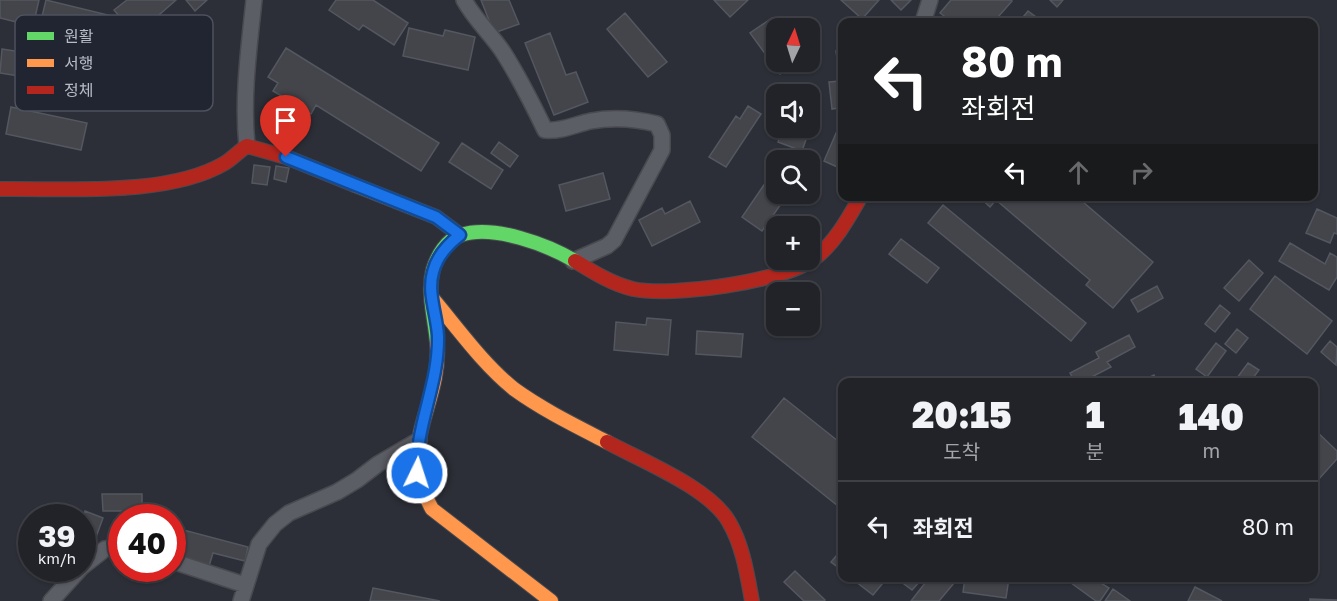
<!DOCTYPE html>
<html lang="ko">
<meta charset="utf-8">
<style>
body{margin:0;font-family:"Golos Text","Noto Sans KR",sans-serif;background:#292b31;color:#f1f3f6;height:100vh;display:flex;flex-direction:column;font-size:22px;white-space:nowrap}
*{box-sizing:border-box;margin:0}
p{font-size:20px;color:#a2a4a8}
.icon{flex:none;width:33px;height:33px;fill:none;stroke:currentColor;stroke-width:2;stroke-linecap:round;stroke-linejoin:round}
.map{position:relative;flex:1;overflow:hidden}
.sheet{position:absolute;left:838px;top:378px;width:480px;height:204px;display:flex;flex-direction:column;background:#212329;border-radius:12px;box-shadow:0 2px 4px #0004,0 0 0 2px #3e4046}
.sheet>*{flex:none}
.top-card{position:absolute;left:838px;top:18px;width:480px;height:183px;border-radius:12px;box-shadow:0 2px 4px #0004,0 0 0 2px #3e4046;background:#202124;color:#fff;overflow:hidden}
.needle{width:39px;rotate:4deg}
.fabs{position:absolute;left:766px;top:18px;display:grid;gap:12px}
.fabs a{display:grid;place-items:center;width:54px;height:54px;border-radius:12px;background:#212329;box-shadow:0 2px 4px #0004,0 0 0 2px #3e4046;font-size:30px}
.speed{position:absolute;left:18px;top:504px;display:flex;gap:12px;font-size:30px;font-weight:700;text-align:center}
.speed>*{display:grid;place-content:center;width:78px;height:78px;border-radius:50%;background:#212329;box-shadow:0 2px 4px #0004,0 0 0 2px #3e4046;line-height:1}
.speed small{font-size:15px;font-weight:400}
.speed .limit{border:9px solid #d22;background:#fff;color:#111}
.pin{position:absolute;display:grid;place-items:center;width:51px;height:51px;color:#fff;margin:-62px -26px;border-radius:50% 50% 50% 0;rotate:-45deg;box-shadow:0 0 6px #0007}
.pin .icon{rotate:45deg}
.me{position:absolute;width:66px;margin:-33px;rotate:4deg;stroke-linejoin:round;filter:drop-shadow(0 0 4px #0008)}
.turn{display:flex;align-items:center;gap:21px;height:126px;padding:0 24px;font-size:27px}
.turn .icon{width:78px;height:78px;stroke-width:2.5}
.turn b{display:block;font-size:42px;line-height:51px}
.lanes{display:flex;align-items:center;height:57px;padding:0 24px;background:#0003;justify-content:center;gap:30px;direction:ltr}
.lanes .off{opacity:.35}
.eta{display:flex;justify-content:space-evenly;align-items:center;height:102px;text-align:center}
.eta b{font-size:36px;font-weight:800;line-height:42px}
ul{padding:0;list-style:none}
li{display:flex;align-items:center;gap:18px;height:90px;padding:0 24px;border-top:2px solid #3e4046}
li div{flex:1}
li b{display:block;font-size:22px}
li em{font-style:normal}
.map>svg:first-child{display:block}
</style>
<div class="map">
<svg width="1337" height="601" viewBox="0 0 1337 601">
<rect width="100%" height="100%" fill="#2c2f37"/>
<path fill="#43454b" stroke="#54575f" stroke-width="1.5" d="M0,0H39L33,26L0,18Z
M46,0L112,16L105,44L39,29Z
M127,0H176L136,35L114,10Z
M186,0H207L195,11Z
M336,0H373L408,23L394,45L363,25L359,30L329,10Z
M481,0H509L519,24L494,33Z
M714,0H748L730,17Z
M841,0H879L862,19Z
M891,0H911L901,10Z
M951,0H1011L1012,1L998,17L1005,22H952L940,13Z
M1050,0H1063L1057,7Z
M1028,11L1043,22H1019Z
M625,13L667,62L648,77L607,29Z
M772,18L780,28H777V62H798L780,74L750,33Z
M409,28L443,36L445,30L475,37L468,70L403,56Z
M550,33L566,75L576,72L588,102L554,115L525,43Z
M286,48L439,143L421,171L316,105L311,114L273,91L278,83L268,77Z
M2,49L117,67L113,91L0,73Z
M843,50V107L832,109L829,82L840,81L836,51Z
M748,106L761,114L726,167L709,157L736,116L740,119Z
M810,106L817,108L802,151L778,142L783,128H810Z
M11,107L87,123L81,150L6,134Z
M843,117V168L842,169L824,161Z
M499,142L518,156L510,167L491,153Z
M462,143L503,170L491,189L449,162Z
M254,165L270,167L267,185L252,183Z
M276,166L289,168L286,182L274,179Z
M777,166V194H788L762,231L742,217Z
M603,173L610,199L566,211L559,185Z
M978,196H1076L1153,262L1113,308L1086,285L1090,280L996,200L990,207Z
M690,201L700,222L652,246L639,220L662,208L665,214Z
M943,205L1086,323L1071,341L928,223Z
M1317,209L1337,218V234L1334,233L1330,243L1306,233Z
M901,239L939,268L927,283L889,254Z
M1290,243L1325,264L1330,253L1337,257V277L1329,290L1279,261Z
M1249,260L1263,273L1239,301L1224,288Z
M1275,276L1332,321L1307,354L1250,309Z
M1157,286L1163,298L1138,312L1131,300Z
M1220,305L1230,313L1215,332L1205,324Z
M647,318L671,320L668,355L614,350L616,322L646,325Z
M1237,329L1248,338L1236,353L1225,344Z
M697,331L743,334L741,357L696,354Z
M1129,335L1135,347L1107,362L1111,367L1082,382H1075L1070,373L1099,358L1096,352Z
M1330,341L1337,347L1336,365L1321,352Z
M1216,343L1226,351L1207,377L1196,369Z
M1248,363L1259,370L1250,382H1234Z
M1154,375L1158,382H1140Z
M784,398L843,445V510L752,437Z
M1314,429L1337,451V459L1317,481L1314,479Z
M102,494H142V511H103Z
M85,511L103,518L92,548L82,544V519Z
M172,527L248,547L245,561L213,553L209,566L172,556Z
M841,550L843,552V571L831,562Z
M795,571L825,600L824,601H804L784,582Z
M851,578H876L883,583L873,595Z
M896,578H923L912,590Z
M929,578H948L954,583L939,601H911Z
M965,578H1009L1006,598L963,592Z
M1069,578H1093L1109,588L1100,601H1096L1067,580Z
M1195,587L1222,601H1188Z
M373,588L440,601H370Z
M1113,589L1130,601H1105Z
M1310,599L1337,600V601H1310Z"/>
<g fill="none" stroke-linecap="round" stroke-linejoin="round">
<g stroke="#484a50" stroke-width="18">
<path id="street" d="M464,0C475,20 491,34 503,52C519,77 532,103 545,130C561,132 576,124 591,121C612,117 637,119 657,124L662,135V150L614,240L607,246L573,261
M923,22L930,0
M247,146C242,98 249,48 254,0
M172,561L245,585
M82,567L105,549L122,547
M51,601L81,568
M241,601L259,544L275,524L289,513L337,492L357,480L378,464L419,440"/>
</g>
<g stroke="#484a50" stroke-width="16">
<path id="fast" d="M437,343C435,319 427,293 433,270C437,256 447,239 461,235C493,224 548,245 575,261"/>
</g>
<g stroke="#484a50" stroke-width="16">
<path id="slow" d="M355,185L436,217L460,235
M433,299C459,330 483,364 514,389C543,410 576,426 607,442
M437,343C442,407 394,443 432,509L551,601"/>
</g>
<g stroke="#484a50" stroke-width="16">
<path id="jam" d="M0,189C65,188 168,197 225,163C233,158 239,151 247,146L286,157L355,185
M575,261C593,272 612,284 633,289C672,297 783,282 815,258C835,243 849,217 861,196
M607,442C642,461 710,488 729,522C743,546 747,574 752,601"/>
</g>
<use href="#street" stroke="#5c5e65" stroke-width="15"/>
<use href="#fast" stroke="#63d668" stroke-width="14"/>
<use href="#slow" stroke="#ff974d" stroke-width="14"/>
<use href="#jam" stroke="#b3261e" stroke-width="14"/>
</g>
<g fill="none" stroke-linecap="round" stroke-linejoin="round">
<g stroke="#114b97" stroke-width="15">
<path id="route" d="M286,157L436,217L460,235C447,245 437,256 433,272C427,293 437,315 438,336C439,385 415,426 417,473"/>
</g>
<use href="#route" stroke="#1a73e8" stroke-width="10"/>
</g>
<rect x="15" y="15" width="198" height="96" rx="9" fill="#202531" stroke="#4d525e" stroke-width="1.5"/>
<rect x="27" y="32" width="27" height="8" fill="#63d668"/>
<rect x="27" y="59" width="27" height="8" fill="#ff974d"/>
<rect x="27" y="86" width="27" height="8" fill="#b3261e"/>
<g font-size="16" fill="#b7bbc7">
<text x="64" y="42">원활</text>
<text x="64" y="69">서행</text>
<text x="64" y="96">정체</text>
</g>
</svg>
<div class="fabs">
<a><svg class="needle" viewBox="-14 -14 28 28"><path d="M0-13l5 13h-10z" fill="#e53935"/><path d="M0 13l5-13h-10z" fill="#a2a4a8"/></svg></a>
<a><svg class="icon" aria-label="sound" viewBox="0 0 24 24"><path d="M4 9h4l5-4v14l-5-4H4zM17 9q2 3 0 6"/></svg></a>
<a><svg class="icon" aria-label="search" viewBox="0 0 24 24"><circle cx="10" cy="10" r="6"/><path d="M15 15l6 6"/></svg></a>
<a>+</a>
<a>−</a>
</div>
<div class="speed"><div>39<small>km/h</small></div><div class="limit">40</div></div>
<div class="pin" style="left:286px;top:157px;background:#d93025"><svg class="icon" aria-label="arrive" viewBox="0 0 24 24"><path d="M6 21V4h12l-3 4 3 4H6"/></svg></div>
<svg class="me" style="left:417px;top:473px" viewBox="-20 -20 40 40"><circle r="17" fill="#1a73e8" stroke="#fff" stroke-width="3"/><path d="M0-11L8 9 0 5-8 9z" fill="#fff"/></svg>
<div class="top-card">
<div class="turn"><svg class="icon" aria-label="left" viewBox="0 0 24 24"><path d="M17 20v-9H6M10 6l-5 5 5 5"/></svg><div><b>80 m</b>좌회전</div></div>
<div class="lanes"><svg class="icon" aria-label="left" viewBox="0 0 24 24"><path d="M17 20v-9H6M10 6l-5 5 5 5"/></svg><svg class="icon off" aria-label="ahead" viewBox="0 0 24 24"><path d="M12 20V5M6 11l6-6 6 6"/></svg><svg class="icon off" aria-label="right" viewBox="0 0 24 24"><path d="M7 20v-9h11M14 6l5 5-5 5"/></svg></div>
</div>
<section class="sheet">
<div class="eta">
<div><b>20:15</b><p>도착</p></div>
<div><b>1</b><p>분</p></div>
<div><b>140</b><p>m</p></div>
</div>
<ul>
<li><svg class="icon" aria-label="left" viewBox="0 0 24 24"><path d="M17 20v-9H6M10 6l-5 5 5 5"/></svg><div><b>좌회전</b></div><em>80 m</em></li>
</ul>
</section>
</div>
